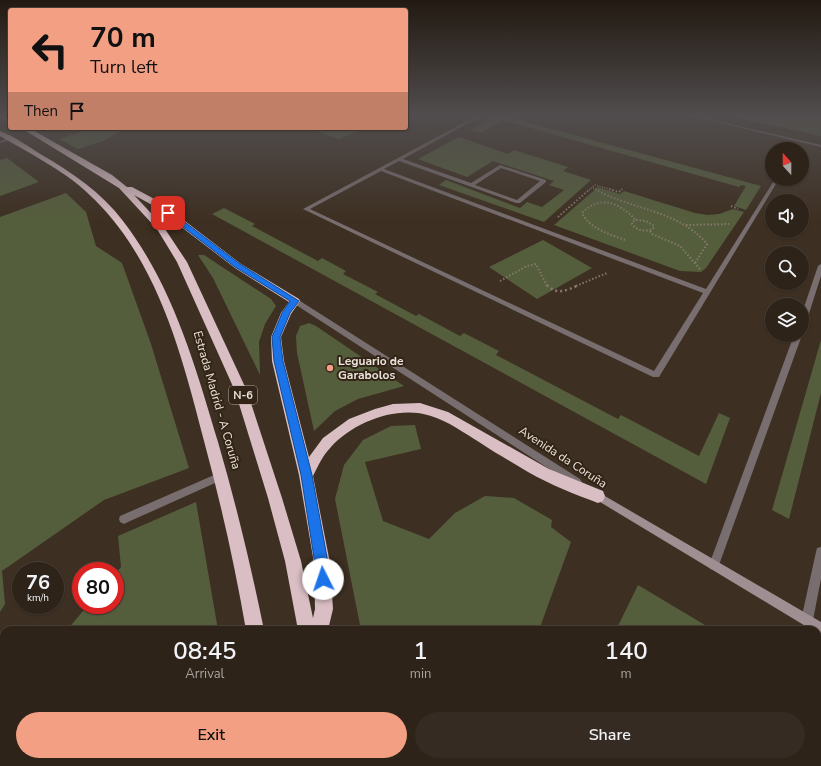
<!DOCTYPE html>
<meta charset="utf-8">
<style>
body{margin:0;font-family:"Nunito Sans",sans-serif;background:#362b22;color:#f1f3f6;height:100vh;display:flex;flex-direction:column;font-size:15px;white-space:nowrap}
*{box-sizing:border-box;margin:0}
p{font-size:13px;color:#a7a4a2}
.icon{flex:none;width:22px;height:22px;fill:none;stroke:currentColor;stroke-width:2;stroke-linecap:round;stroke-linejoin:round}
.map{position:relative;flex:1;overflow:hidden}
.panel{position:absolute;left:0px;top:626px;width:821px;height:140px;display:flex;flex-direction:column;background:#2e2319;border-radius:12px 12px 0 0;box-shadow:0 1px 3px #0004,0 0 0 1px #494038}
.panel>*{flex:none}
.banner{position:absolute;left:8px;top:8px;width:400px;height:122px;border-radius:4px;box-shadow:0 1px 3px #0004,0 0 0 1px #494038;background:#f39f83;color:#111;overflow:hidden}
.needle{width:26px;rotate:339deg}
.tools{position:absolute;left:765px;top:142px;display:grid;gap:8px}
.tools a{display:grid;place-items:center;width:44px;height:44px;border-radius:50%;background:#2e2319;box-shadow:0 1px 3px #0004,0 0 0 1px #494038;font-size:20px}
.speed{position:absolute;left:12px;top:562px;display:flex;gap:8px;font-size:20px;font-weight:700;text-align:center}
.speed>*{display:grid;place-content:center;width:52px;height:52px;border-radius:50%;background:#2e2319;box-shadow:0 1px 3px #0004,0 0 0 1px #494038;line-height:1}
.speed small{font-size:10px;font-weight:400}
.speed .limit{border:6px solid #d22;background:#fff;color:#111}
.pin{position:absolute;display:grid;place-items:center;width:34px;height:34px;color:#fff;margin:-17px;border-radius:8px;box-shadow:0 2px 6px #0006}
.me{position:absolute;width:44px;margin:-22px;rotate:356deg;stroke-linejoin:round;filter:drop-shadow(0 0 3px #0008)}
.turn{display:flex;align-items:center;gap:14px;height:84px;padding:0 16px;font-size:18px}
.turn .icon{width:52px;height:52px;stroke-width:2.5}
.turn b{display:block;font-size:28px;line-height:34px}
.then{display:flex;align-items:center;height:38px;padding:0 16px;background:#0003;gap:8px;font-size:15px}
.eta{display:flex;justify-content:space-evenly;align-items:center;height:68px;text-align:center}
.eta b{font-size:24px;font-weight:600;line-height:28px}
.action{display:flex;gap:8px;margin-top:auto;padding:8px 16px}
.action a{flex:1;height:46px;border-radius:24px;background:#f39f83;color:#111;font-size:16px;font-weight:600;line-height:46px;text-align:center}
.action a+a{background:#362b22;color:#f1f3f6}
.map>svg:first-child{display:block}
</style>
<div class="map">
<svg width="821" height="766" viewBox="0 0 821 766">
<rect width="100%" height="100%" fill="#3d2f21"/>
<path fill="#555e3c" d="M497,115H501L761,186L746,210L734,206L746,186L741,185L739,187L503,120L480,133L471,130Z
M726,115H821V136Z
M93,128H122L123,130L103,141L78,149L59,139Z
M308,128H364L339,139Z
M459,137L508,154L514,150L568,167L563,171L591,180L544,222L439,185L446,180L520,208L527,202L542,207L564,190L549,185L554,181L493,161L467,177L418,159Z
M7,158L39,182L0,196V160Z
M598,187L620,194L624,191L695,213L708,215L719,214L733,209L744,212L706,268L701,272L680,271L554,225Z
M66,193L86,212L96,246L122,263L151,344L189,468L104,500L2,571L5,604L0,612V217Z
M224,208L255,224L252,226L318,261L322,258L346,271L343,274L378,292L375,294L416,316L419,314L460,336L464,333L499,351L496,355L618,419L621,415L699,456L719,413L730,418L706,484L212,214Z
M543,240L592,268L537,299L489,267Z
M198,255H204L271,299L276,306L265,324L259,342L260,375L213,278Z
M309,323L316,326L404,386L358,399L335,411L314,431L297,353L296,336L300,326Z
M821,340V393L789,519L772,510Z
M415,425L421,449L365,462L383,521L429,539L455,513L485,496L514,498L552,520L551,527L571,542L539,630H361L335,499L344,465L363,440L391,426Z
M196,502L218,630H67L88,605H115V574L121,567L118,536Z
M638,585L705,625L702,630H616Z
M4,701V762H220V766H0V705Z
M383,762H720L717,766H384Z"/>
<g fill="none" stroke-linecap="round" stroke-linejoin="round">
<path stroke="#84786c" stroke-width="1.5" stroke-dasharray="1 1.5" stroke-linecap="butt" d="M593,188L597,190
M589,190L595,185L613,190
M621,190L622,189"/>
<path stroke="#84786c" stroke-width="2" stroke-dasharray="1.5 2" stroke-linecap="butt" d="M595,189C631,210 679,210 707,244L695,263
M609,189L619,192L622,189
M731,206L738,209
M558,217L590,189
M636,220L646,221L654,226L653,229C645,232 637,231 632,224V222Z
M686,225L729,224
M650,231L652,234L680,246L700,269
M625,240C609,234 590,229 582,213C601,194 619,203 636,220
M500,281L527,266L536,264L547,286
M576,286L607,273"/>
<path stroke="#84786c" stroke-width="2.5" stroke-dasharray="2 3" stroke-linecap="butt" d="M547,285C557,296 567,290 579,285"/>
<path fill="#786d6f" fill-rule="evenodd" d="M478,115H483L403,159L471,183L500,165L546,180V182L520,203H516L399,161L384,169L706,289L775,179H779L659,377H653L303,209ZM501,168L540,181L517,200L475,185ZM381,171L703,293L654,371L310,209Z
M221,472L224,473L226,476L224,479L128,522L124,524L120,522L119,519L120,516Z"/>
<path fill="#786d6f" fill-rule="evenodd" d="M685,115H692L821,145V147Z
M41,128H48L32,133L30,132Z
M10,138H12V140L0,143V141Z
M821,264V276L806,323L802,325V313L818,266Z
M293,299H297L580,479L582,482L580,485L577,486L574,485L293,303Z
M794,335H802L719,565L718,569L714,570L710,569L709,565Z
M821,547V579L813,620L811,624L807,626L803,624L801,620L816,552L817,548Z"/>
<path fill="#9f8e92" fill-rule="evenodd" d="M598,492L821,622V635L817,633V630H812L595,499L593,496L595,493Z"/>
<path fill="#d9bec4" fill-rule="evenodd" d="M0,115H5L10,118V122L0,117Z
M21,128H29L112,175L127,187H132L160,202L241,264L299,299L300,301L291,314L281,337L284,361L309,457L323,438L349,419L375,409L393,404L420,403L448,412L549,469L603,491L605,496L603,501L598,503C574,494 551,485 528,472C512,462 495,453 479,442C464,433 448,421 431,416C397,405 354,422 331,447C323,455 318,466 313,476L330,563L333,609L328,630H298L285,561L268,498L235,391L177,262L157,229L119,188ZM134,195L154,206L235,268L289,302L281,313L271,337L272,361L299,475L314,563L315,609L313,618L301,561L282,498L247,391L187,262L163,226Z
M0,131C14,136 29,147 42,155C73,173 102,193 123,221C173,286 195,365 218,442C236,504 251,566 264,630H246C235,566 221,504 204,441C182,356 159,264 95,200C68,172 32,155 0,136Z
M269,762H289L290,766H270Z
M314,762H334V766H314Z"/>
</g>
<linearGradient id="sky" x2="0" y2="1"><stop stop-color="#221a12"/><stop offset="0.52" stop-color="#514d4e"/><stop offset="1" stop-color="#514d4e" stop-opacity="0"/></linearGradient>
<rect width="821" height="222" fill="url(#sky)"/>
<path fill="#1a73e8" stroke="#114b97" d="M166,211H170L240,264L299,301L290,313L280,337L283,361L312,475L328,563L329,579L327,583L323,585L318,583L301,475L274,361L272,337L282,313L290,301L235,267L166,214Z"/>
<circle fill="#f39f83" stroke="#322517" stroke-width="1.5" cx="330" cy="368" r="4"/>
<g text-anchor="middle" dominant-baseline="central" stroke-width="4" stroke-linejoin="round" paint-order="stroke">
<rect fill="#322517" stroke="#b5aba0" stroke-width="1" x="229" y="386" width="28" height="18" rx="3"/>
<g font-size="11" font-weight="bold" fill="#ede4db">
<text x="243" y="395">N-6</text>
</g>
<g font-size="12" font-weight="bold" fill="#ede4db" stroke="#322517" text-anchor="start">
<text x="338" y="361">Leguario de<tspan x="338" dy="14">Garabolos</tspan></text>
</g>
<g font-size="12" fill="#ede4db" stroke="#322517">
<text transform="translate(217 400) rotate(74)">Estrada Madrid - A Coruña</text>
<text transform="translate(563 457) rotate(33)">Avenida da Coruña</text>
</g>
</g>
</svg>
<div class="tools">
<a><svg class="needle" viewBox="-14 -14 28 28"><path d="M0-13l5 13h-10z" fill="#e53935"/><path d="M0 13l5-13h-10z" fill="#a7a4a2"/></svg></a>
<a><svg class="icon" aria-label="sound" viewBox="0 0 24 24"><path d="M4 9h4l5-4v14l-5-4H4zM17 9q2 3 0 6"/></svg></a>
<a><svg class="icon" aria-label="search" viewBox="0 0 24 24"><circle cx="10" cy="10" r="6"/><path d="M15 15l6 6"/></svg></a>
<a><svg class="icon" aria-label="layers" viewBox="0 0 24 24"><path d="M12 4l9 5-9 5-9-5zM3 14l9 5 9-5"/></svg></a>
</div>
<div class="speed"><div>76<small>km/h</small></div><div class="limit">80</div></div>
<div class="pin" style="left:168px;top:213px;background:#d93025"><svg class="icon" aria-label="arrive" viewBox="0 0 24 24"><path d="M6 21V4h12l-3 4 3 4H6"/></svg></div>
<svg class="me" style="left:323px;top:579px" viewBox="-20 -20 40 40"><circle r="19" fill="#fff"/><path d="M0-13L10 11 0 6-10 11z" fill="#1a73e8"/></svg>
<div class="banner">
<div class="turn"><svg class="icon" aria-label="left" viewBox="0 0 24 24"><path d="M17 20v-9H6M10 6l-5 5 5 5"/></svg><div><b>70 m</b>Turn left</div></div>
<div class="then">Then<svg class="icon" aria-label="arrive" viewBox="0 0 24 24"><path d="M6 21V4h12l-3 4 3 4H6"/></svg></div>
</div>
<section class="panel">
<div class="eta">
<div><b>08:45</b><p>Arrival</p></div>
<div><b>1</b><p>min</p></div>
<div><b>140</b><p>m</p></div>
</div>
<div class="action"><a>Exit</a><a>Share</a></div>
</section>
</div>
